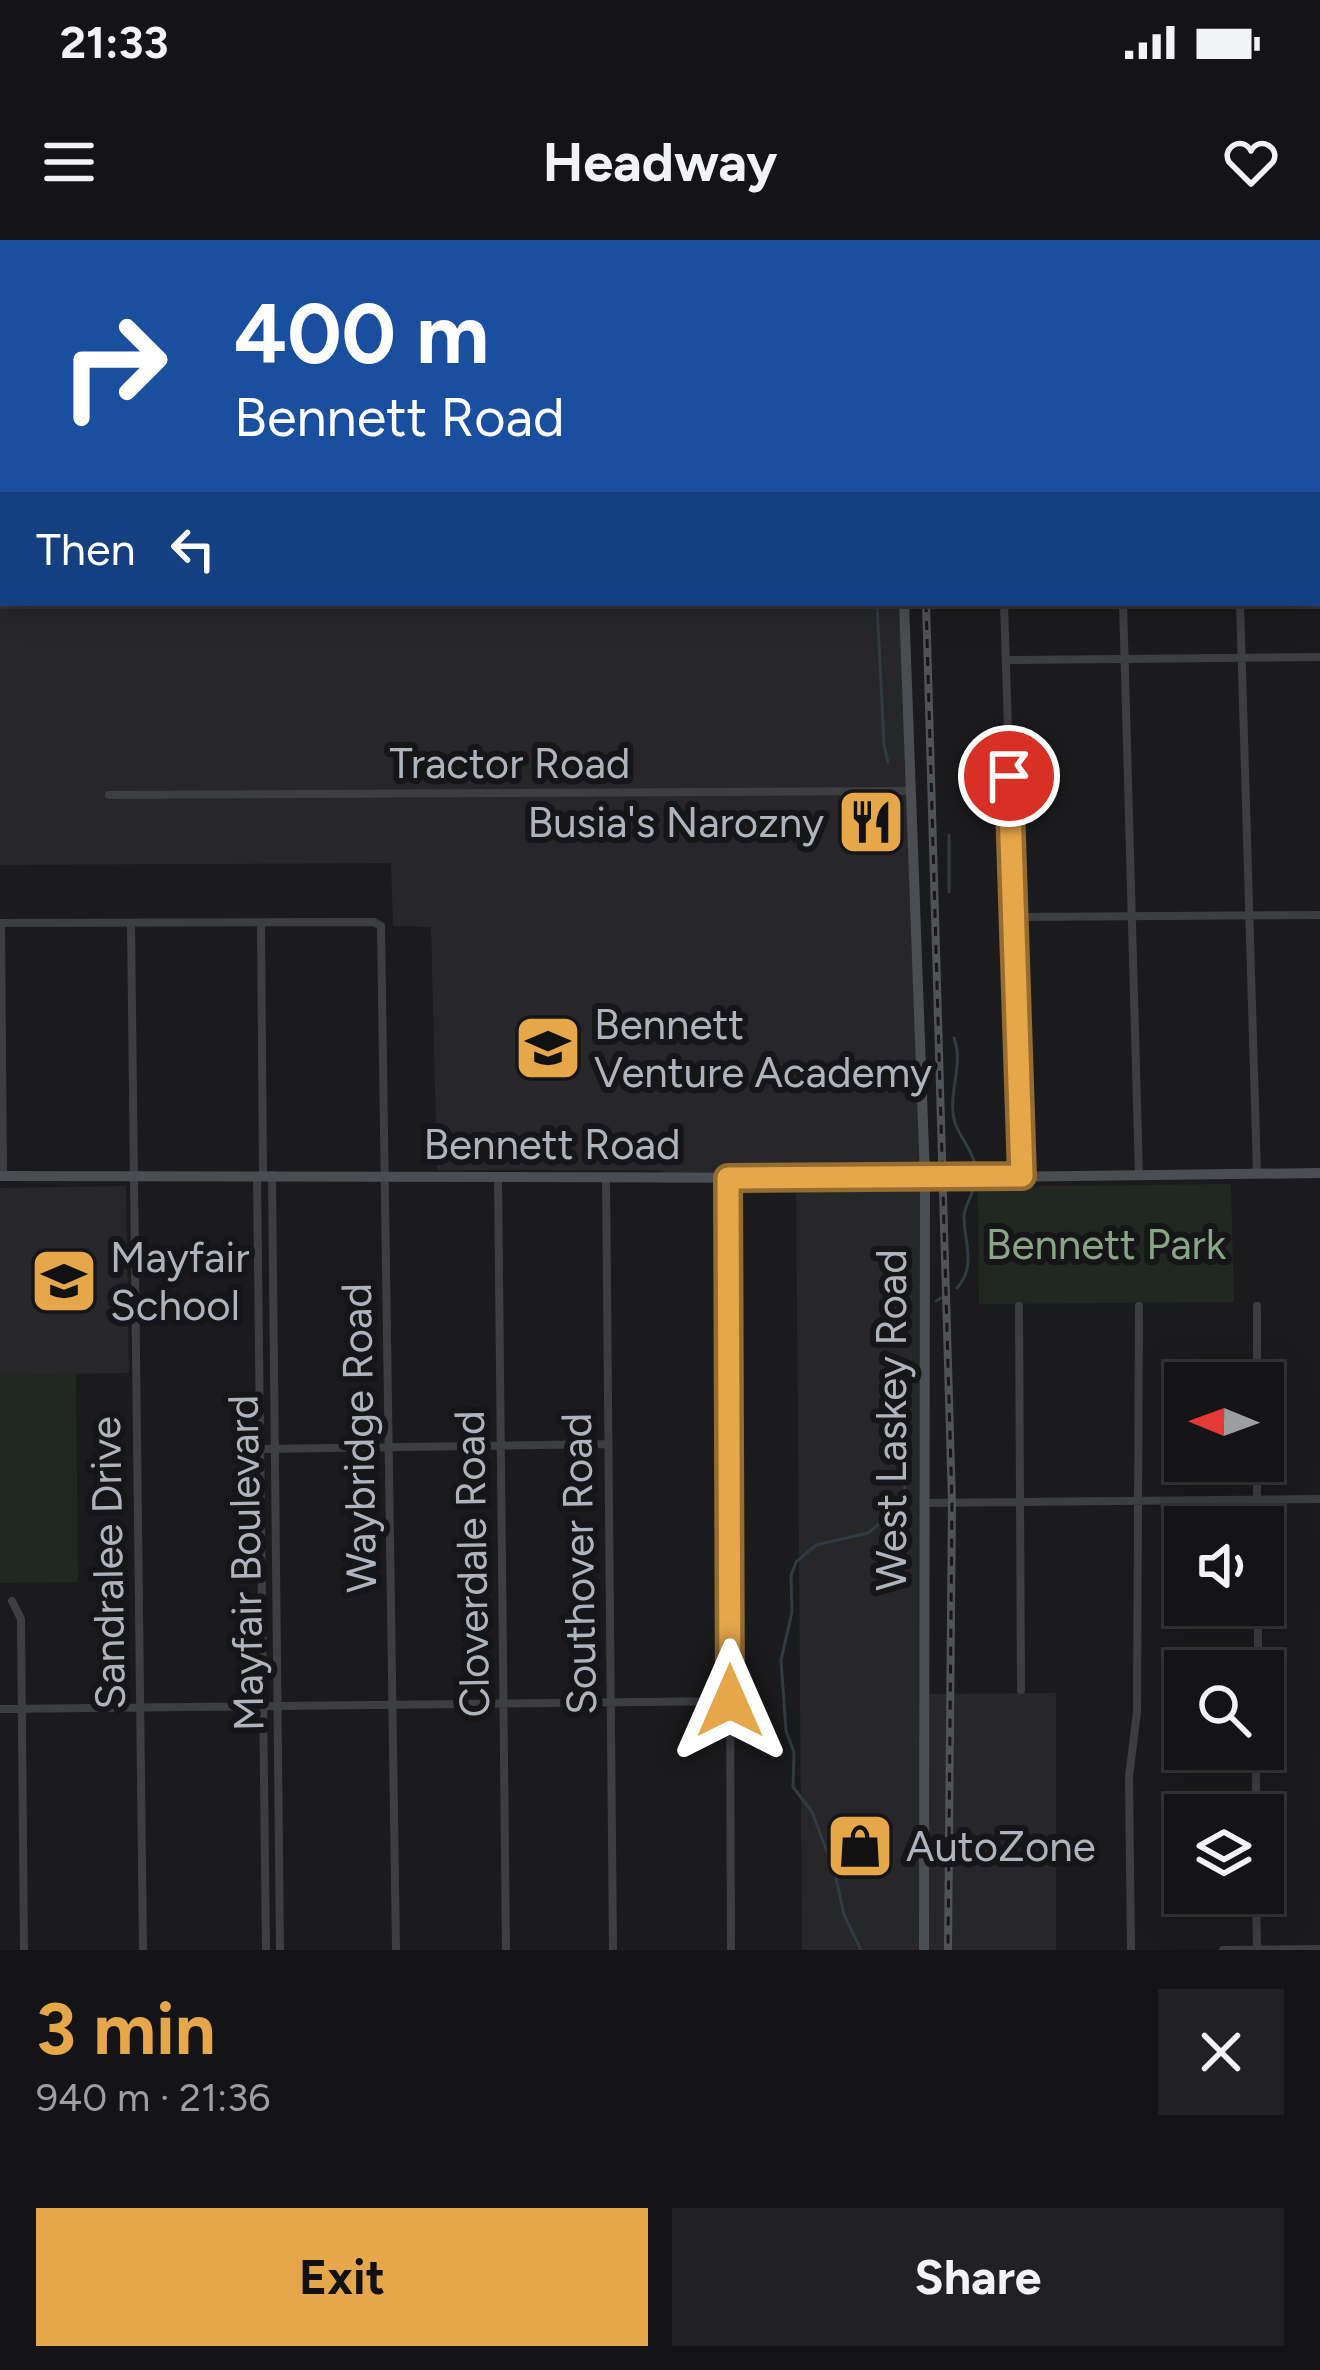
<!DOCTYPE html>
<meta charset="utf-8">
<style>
body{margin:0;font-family:Figtree,sans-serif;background:#212123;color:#f1f3f6;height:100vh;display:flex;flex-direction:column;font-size:45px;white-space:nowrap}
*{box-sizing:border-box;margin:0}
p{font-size:39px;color:#9d9ea1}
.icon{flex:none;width:66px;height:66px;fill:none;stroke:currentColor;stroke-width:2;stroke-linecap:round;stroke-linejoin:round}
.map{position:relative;height:1710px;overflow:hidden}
.details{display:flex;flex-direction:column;background:#141416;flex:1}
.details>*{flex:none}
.top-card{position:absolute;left:0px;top:0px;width:1320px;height:366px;box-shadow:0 6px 30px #0003,0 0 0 3px #333335;background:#1a4fa0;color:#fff;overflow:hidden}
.needle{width:78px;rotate:271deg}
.fabs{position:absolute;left:1164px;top:1122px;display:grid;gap:24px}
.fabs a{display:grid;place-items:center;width:120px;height:120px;border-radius:0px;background:#141416;box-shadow:0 6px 30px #0003,0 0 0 3px #333335;font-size:60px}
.pin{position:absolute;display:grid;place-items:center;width:102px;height:102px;color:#fff;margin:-51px;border:6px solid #fff;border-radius:50%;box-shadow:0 3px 12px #0007}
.me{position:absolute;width:132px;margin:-66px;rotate:0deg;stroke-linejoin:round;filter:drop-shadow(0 0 9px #0008)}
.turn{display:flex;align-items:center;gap:42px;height:252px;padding:0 36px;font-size:54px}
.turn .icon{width:156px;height:156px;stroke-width:2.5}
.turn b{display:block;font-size:84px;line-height:102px}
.then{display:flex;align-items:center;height:114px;padding:0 36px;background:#0003;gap:24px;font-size:45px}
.round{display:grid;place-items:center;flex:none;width:126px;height:126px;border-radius:0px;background:#212123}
.overview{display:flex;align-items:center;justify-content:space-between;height:204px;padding:0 36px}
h1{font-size:72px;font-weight:700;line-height:90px;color:#e6a74a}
.primary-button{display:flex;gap:24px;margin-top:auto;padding:24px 36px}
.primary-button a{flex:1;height:138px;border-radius:0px;background:#e6a74a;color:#111;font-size:48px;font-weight:700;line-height:138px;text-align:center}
.primary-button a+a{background:#212123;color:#f1f3f6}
.status{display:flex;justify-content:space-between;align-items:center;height:84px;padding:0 60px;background:#141416;direction:ltr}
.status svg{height:33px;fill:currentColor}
header{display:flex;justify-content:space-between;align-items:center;height:156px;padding:0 36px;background:#141416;font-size:54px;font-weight:700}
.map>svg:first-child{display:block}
</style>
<div class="status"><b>21:33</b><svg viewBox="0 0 49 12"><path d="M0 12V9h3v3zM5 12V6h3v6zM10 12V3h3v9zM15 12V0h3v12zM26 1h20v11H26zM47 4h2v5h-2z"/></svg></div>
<header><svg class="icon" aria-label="menu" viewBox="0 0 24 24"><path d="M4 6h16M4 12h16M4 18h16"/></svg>Headway<svg class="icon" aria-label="heart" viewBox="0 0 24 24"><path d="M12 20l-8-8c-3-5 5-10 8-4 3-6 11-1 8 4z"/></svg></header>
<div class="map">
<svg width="1320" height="1710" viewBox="0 0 1320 1710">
<rect width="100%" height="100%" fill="#1b1b1d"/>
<path fill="#27272a" d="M0,0H915L3,3V363H904L925,938L924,1454L1056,1453V1710H802L796,943H664L663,930H437L431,687L393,686L391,623L0,625Z
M126,946L129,1133L0,1135V948Z"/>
<path fill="#212822" d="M1231,944L1234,1062L979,1064L978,947Z
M76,1134L78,1342L0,1343V1135Z"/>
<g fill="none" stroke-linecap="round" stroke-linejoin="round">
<path stroke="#313b41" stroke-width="3" d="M619,0L621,3
M877,363L884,505L888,522
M949,595V652
M954,798C964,825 948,852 954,879C958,897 972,907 975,926
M957,1048C976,1027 965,1004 964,979C963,969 970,960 973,950
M936,1061L941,1058
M861,1710L844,1675L835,1633L812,1572L793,1547L794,1512L786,1491L781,1420L792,1372L791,1336L796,1322L816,1305L868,1293L901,1266L906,1241L899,1193L907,1126"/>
<path stroke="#3c3e42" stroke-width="8" d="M994,0V3
M1112,0V3
M1230,0V3
M1317,158H1320
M1004,363L1022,936
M1123,363L1139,935
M1240,363L1257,933
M1006,420L1320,417
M109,555L911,551
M1013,677L1320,675
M0,683L374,682L381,686L396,1710
M1,683L3,936
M131,683L143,1710
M261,683L263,935
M272,935L280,1710
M257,937L266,1710
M498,937L506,1710
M606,937L613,1710
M728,938L731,1710
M1019,1066L1021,1450
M1257,1066V1143
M260,1209L608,1204
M1257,1221V1287
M924,1263L1320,1259
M12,1361L21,1379L24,1710
M1258,1365V1431
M0,1469L731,1461
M1256,1509V1575
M1256,1653L1257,1709
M1131,1710L1129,1537L1137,1472L1139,1066
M1223,1710L1320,1709"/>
<path stroke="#4a4d52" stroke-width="10" d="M831,0L833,3
M904,363L925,938L924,1710
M0,936L925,938L1320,933"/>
<g stroke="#4f5257" stroke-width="8">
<path id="rail" d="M916,0V3
M926,363L952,1263L948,1710"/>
</g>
<use href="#rail" stroke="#161618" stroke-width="3" stroke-dasharray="9" stroke-linecap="butt"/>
</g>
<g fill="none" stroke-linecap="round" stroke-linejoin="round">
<g stroke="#966d30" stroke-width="30">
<path id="route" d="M730,1461L728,938L1022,936L1009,536"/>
</g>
<use href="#route" stroke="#e6a74a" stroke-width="21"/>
</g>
<defs>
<g id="restaurant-square" transform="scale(3.45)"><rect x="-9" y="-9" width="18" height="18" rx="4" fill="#e6a74a" stroke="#161618"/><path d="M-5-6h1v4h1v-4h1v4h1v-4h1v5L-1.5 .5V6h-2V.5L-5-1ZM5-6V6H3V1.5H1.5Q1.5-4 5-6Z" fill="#111"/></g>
<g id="school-square" transform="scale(3.45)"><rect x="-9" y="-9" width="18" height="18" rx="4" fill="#e6a74a" stroke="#161618"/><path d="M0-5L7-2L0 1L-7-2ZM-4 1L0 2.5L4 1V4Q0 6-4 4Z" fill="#111"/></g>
<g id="shop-square" transform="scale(3.45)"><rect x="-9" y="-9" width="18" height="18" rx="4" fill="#e6a74a" stroke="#161618"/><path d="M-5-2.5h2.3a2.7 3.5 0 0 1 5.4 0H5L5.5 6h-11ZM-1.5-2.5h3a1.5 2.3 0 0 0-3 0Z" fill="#111"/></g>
</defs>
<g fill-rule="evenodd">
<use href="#restaurant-square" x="871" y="582"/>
<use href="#school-square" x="548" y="808"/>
<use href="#school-square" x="64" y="1041"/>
<use href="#shop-square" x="860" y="1606"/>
</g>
<g text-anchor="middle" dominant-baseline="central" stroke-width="12" stroke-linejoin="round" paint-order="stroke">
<g font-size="42" fill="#afb3bc" stroke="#161618">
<text x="510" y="523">Tractor Road</text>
<text x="552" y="904">Bennett Road</text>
<text transform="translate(891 1180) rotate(-90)">West Laskey Road</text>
<text transform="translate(359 1198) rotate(-91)">Waybridge Road</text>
<text transform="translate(108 1323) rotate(-91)">Sandralee Drive</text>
<text transform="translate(246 1323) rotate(-91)">Mayfair Boulevard</text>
<text transform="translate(472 1324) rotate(-91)">Cloverdale Road</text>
<text transform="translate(579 1324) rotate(-91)">Southover Road</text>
</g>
<g font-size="42" fill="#afb3bc" stroke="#161618" text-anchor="start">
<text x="824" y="582" text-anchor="end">Busia's Narozny</text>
<text x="594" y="784">Bennett<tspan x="594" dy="48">Venture Academy</tspan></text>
<text x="110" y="1017">Mayfair<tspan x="110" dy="48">School</tspan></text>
<text x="906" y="1606">AutoZone</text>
</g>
<g font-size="42" fill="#88a587" stroke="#161618">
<text x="1106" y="1004">Bennett Park</text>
</g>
</g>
</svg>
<div class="fabs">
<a><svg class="needle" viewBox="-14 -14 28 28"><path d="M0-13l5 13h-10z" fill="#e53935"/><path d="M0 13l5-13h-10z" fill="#9d9ea1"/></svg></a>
<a><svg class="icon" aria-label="sound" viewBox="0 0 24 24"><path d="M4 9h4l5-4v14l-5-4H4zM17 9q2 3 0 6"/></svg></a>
<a><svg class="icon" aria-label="search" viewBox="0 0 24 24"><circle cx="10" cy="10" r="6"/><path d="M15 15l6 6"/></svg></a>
<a><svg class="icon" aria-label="layers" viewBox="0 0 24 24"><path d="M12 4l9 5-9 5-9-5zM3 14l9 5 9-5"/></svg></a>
</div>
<div class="pin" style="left:1009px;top:536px;background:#d93025"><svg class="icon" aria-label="arrive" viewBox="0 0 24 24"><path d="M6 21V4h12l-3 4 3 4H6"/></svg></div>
<svg class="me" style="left:730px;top:1461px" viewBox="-20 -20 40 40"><path d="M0-17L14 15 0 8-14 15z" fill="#e6a74a" stroke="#fff" stroke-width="4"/></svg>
<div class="top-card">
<div class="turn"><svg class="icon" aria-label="right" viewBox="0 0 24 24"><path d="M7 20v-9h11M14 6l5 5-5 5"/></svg><div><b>400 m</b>Bennett Road</div></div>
<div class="then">Then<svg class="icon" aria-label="left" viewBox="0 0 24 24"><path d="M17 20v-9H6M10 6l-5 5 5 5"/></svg></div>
</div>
</div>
<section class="details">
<div class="overview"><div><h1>3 min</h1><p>940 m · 21:36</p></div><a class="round"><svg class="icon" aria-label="close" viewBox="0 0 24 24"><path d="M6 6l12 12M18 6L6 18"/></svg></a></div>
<div class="primary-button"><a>Exit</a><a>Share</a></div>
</section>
